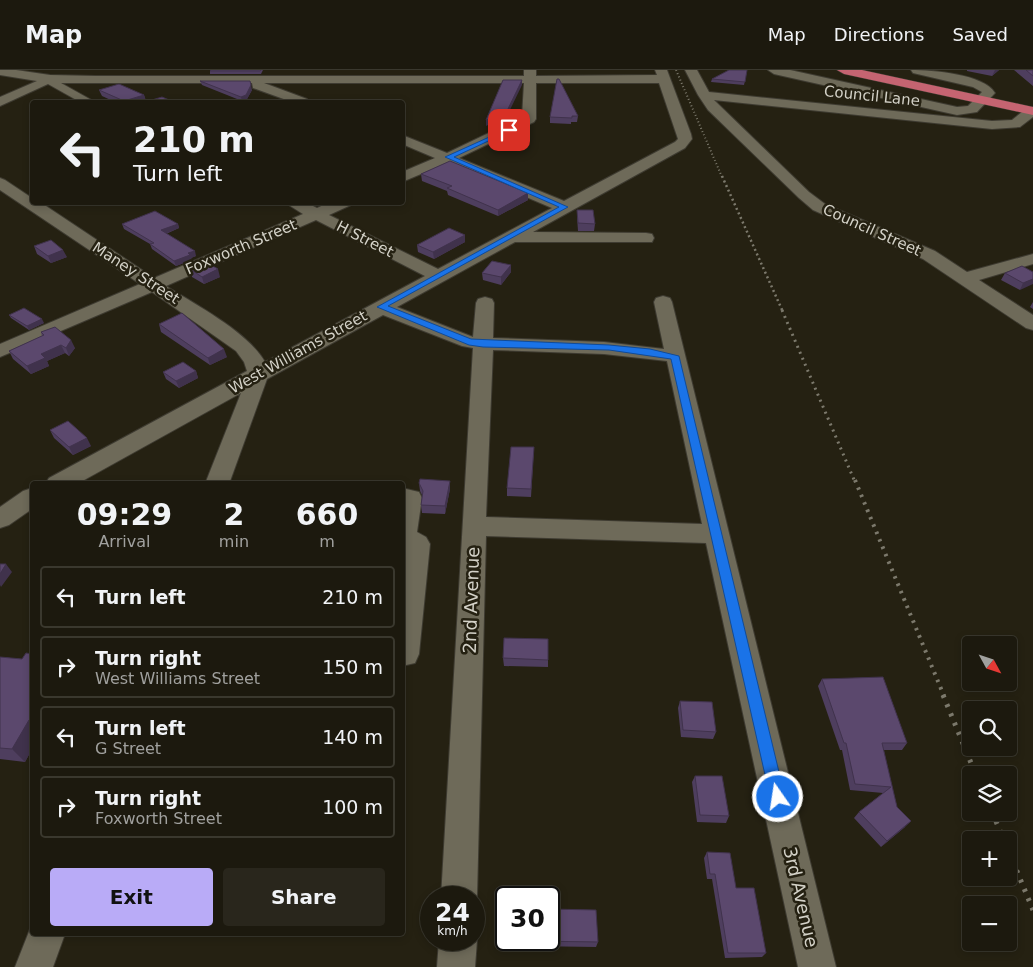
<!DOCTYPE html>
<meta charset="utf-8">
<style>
body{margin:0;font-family:"DejaVu Sans",sans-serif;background:#29261c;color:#f1f3f6;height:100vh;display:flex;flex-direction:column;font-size:19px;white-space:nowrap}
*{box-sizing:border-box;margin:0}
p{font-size:16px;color:#a0a09e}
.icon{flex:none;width:28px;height:28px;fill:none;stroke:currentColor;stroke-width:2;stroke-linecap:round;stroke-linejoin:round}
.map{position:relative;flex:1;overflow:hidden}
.panel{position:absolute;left:30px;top:411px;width:375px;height:455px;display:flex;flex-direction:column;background:#1c190e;border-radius:5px;box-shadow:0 2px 8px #0003,0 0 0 1px #3a382e}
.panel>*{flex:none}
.guide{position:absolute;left:30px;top:30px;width:375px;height:105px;border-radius:5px;box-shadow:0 2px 8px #0003,0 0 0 1px #3a382e;background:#1c190e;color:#f1f3f6;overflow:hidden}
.needle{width:32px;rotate:130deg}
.controls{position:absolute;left:962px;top:566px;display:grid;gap:10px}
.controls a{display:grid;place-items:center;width:55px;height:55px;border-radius:5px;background:#1c190e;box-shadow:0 2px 8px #0003,0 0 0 1px #3a382e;font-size:25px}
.speed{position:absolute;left:420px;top:816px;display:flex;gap:10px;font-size:25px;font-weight:700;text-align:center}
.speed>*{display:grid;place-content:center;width:65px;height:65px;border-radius:50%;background:#1c190e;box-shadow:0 2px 8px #0003,0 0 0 1px #3a382e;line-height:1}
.speed small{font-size:12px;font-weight:400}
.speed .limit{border:2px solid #111;border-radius:8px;background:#fff;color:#111}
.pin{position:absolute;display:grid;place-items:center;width:42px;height:42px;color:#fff;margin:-21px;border-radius:10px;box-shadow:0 2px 8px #0006}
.me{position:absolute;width:55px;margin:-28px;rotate:347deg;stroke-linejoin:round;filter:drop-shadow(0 0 4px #0008)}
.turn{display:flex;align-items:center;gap:18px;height:105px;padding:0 20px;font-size:22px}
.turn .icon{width:65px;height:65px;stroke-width:2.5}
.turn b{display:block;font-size:35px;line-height:42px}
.eta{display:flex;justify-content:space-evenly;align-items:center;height:85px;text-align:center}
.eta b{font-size:30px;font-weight:600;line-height:35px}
.action{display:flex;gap:10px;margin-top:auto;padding:10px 20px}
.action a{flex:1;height:58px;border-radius:5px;background:#b9abf7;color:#111;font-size:20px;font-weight:600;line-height:58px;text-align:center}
.action a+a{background:#29261c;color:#f1f3f6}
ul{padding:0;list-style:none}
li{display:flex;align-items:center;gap:15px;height:62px;margin:0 10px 8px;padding:0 10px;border:2px solid #3a382e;border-radius:5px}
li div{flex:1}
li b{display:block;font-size:19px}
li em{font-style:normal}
header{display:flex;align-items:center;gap:30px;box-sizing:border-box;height:70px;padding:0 25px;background:#1c190e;border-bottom:1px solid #3a382e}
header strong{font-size:24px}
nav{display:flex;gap:28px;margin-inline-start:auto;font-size:18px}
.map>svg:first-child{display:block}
</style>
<header>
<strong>Map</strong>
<nav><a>Map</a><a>Directions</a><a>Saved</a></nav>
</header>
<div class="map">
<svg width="1033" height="897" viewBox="0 0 1033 897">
<rect width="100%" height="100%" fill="#252112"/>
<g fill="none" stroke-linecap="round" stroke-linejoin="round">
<g stroke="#3e3b31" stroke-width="2">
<path id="minor" d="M0,0H16L50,5L96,6H524V0H536V6L657,5L655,0H667L691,64L692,69L685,78L533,162L646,163L652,164L654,168L652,172H515L397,237L473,267L476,233L478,229L485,227L492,229L494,233L493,268L604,272L664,279L654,232L656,228L663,226L670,228L672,232L836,897H798L706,473L486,466L477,828L474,836V828H441L473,278L462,276L383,245L267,309L229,414H205L241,323L77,414H45L49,408L247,301L244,292L236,281L152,222L0,287V274L140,214L0,120V108L5,110L32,128V132H40L154,208L303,144L284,132H305L317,138L330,132H353L351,135L329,145L438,199L552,138L447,93L402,112V102L435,88L402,74V65L447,83L522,47L524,13H264L307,29L308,32H292L253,18L252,13H61L95,32H80L48,14L0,36V27L37,11L0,5ZM536,13H659L678,69L675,72L564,131L459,88L534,52L536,49ZM316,150L425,206L265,292C248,262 196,235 166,216ZM493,280L604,284L667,291L702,454L486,447Z
M685,0H697L709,22L992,51L1012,50L1027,38L1033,37V47L1020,57L992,59L714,30L809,122L825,134L935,181L967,202L1033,184V194L979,210L1033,245V260L1026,258L923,189L813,140L799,128L708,40L698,25Z
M768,0H790L957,37L968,36L982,22L973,17L913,3L911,0C932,0 984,4 995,23L977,42L957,45L774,4Z
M32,418V439L9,455L0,458V437L23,421Z
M402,418L419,422L422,428L417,462L426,467L430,474L419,584L415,593L402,596Z
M32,854V864H65L53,897H15Z
M474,863L477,870L475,897H437L439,870H474Z"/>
</g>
<g stroke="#3e3b31" stroke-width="1">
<path id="highway" d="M837,0H862L1033,37V45L844,4Z"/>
</g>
<use href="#minor" fill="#6e6a59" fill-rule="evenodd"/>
<use href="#highway" fill="#c56471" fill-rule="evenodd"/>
<path stroke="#7c796c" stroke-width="2" stroke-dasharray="1 2.5" stroke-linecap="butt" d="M676,0L722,107"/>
<path stroke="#7c796c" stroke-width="2.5" stroke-dasharray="2 3" stroke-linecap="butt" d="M722,106L783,242"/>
<path stroke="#7c796c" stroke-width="3" stroke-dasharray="2 4.5" stroke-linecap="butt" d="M782,240L855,412"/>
<path stroke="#7c796c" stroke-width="4" stroke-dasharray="2.5 5.5" stroke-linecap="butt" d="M855,410L944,626"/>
<path stroke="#7c796c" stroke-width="5" stroke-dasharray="3 7" stroke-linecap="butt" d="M943,625L976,705
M992,742L1004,770
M1009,782L1033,840"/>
</g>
<path fill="#4e3e5e" d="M263,0L261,4H210V1Z
M747,0L744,15L711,12L712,9Z
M967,0H999L992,6L967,1Z
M1014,0H1033V16Z
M200,11L252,20L247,29L242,31L202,15Z
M99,20L144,25L146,31L143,32H115L102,26Z
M578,46L577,52H571V54L550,53V47Z
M421,104L528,123V130L498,146L448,125L447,121L422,111Z
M577,140L595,154L594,161H578L577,147Z
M122,154H178L179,158L166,164L196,186L191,188L192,190L176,196L152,179L150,174L124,159Z
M465,165V172L434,189L418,182L417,175Z
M34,176L67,187L51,193L37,184Z
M511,195V202L501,215L483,210L482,203Z
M190,199L220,207L204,214L192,207Z
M1033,202L1020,220L1001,210L1005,203Z
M1033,232V239L1030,237Z
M9,245L44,253L29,260L11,248Z
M159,254L227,287L210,295L161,262Z
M41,262L75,278L69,286L65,283L47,291L49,296L31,304L13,289L9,281L42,266Z
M196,301L198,308L179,318L166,309L163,302Z
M50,360L91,376L73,385L54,368Z
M534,377L531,427L507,426V418Z
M419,413L450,419L445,444L422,443L421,435L422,425L420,421Z
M548,569V597L504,596L503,588Z
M32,584V679L25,692L0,689V587L22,589Z
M822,609L907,673L902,680H883L897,737L905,757L881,777L854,748L859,742L883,723L850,720L842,680H840L818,616Z
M680,631L716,662L713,669L681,667L678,638Z
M695,706L729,746L726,753L697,752L692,712Z
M707,782L736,818L766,883L762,887L725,888L712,809H707L704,788Z
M530,870L598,872L596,877L530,876Z"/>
<path fill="#40324c" d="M995,0H999L992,6Z
M522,10V15L507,46L486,56V50Z
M251,15L252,20L247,29L242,31L241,27Z
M144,25L146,31L143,32H124V31Z
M528,123V130L498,146V140Z
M178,154L179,158L162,165L161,160Z
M465,165V172L434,189L433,182Z
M63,180L67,187L51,193L48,186Z
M195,181L196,186L191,188L192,190L176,196L174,191L188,183Z
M511,195V202L501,215V207Z
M218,199L220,207L204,214L202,207Z
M1033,209V214L1020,220L1023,213Z
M42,249L44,253L29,260L27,256Z
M71,270L75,278L69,286L66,278Z
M61,275L65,283L47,291L49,296L31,304L27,296L41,284Z
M224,279L227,287L210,295L208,288Z
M196,301L198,308L179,318L176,311Z
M87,368L91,376L73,385L69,377Z
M450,411V419L445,444V436Z
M6,494L12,502L1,517L0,515V504Z
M29,650L32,653V679L25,692L12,679Z
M911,751L905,757L881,777L887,771Z"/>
<path fill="#5b486d" stroke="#40324c" d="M211,0H261L260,1H210Z
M729,0H747L745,12L712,9Z
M1026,0H1033V6Z
M557,9H559L578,46H572V48L550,47Z
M503,10H522L507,41L486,50Z
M200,11H250L251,15L246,25L241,27Z
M119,14L144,25L124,31L99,20Z
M162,27L174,32H145Z
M450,91L528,123L498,140L447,118L452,116L421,104Z
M577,140H593L595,154L578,153Z
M155,141L178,154L161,160L195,181L188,183L190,185L174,191L150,174L154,173L122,154Z
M449,158L465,165L433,182L417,175Z
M51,170L63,180L48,186L34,176Z
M492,191L511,195L501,207L482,203Z
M206,192L218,199L202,207L190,199Z
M1022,196L1033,202V209L1023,213L1005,203Z
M24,238L42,249L27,256L9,245Z
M182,243L224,279L208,288L159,254Z
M55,257L71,270L66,278L61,275L41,284L45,288L27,296L9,281L44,265L41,262Z
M183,292L196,301L176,311L163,302Z
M68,351L87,368L69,377L50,360Z
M511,377H534L531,419L507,418Z
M420,409L450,411L445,436L421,435L423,421L419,413Z
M0,494H6L0,504Z
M504,568L548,569V590L503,588Z
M26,583L32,584V650H29L12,679L0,678V587L22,589Z
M883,607L907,673H882L897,737L911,751L887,771L859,742L891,717L855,714L846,673H844L822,609Z
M680,631L712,632L716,662L683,660Z
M695,706H722L729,746L700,745Z
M707,782L730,783L736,818H754L766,883H728L715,804H710Z
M549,839L596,840L598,872L531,871V870H549Z"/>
<path fill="#1a73e8" stroke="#114b97" d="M507,59L512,60L454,87L568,137L388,236L471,269L609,275L650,279L679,286L785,727L783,733L778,735L772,733L770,727L671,289L609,280L483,277L469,275L377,237L559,137L445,87Z"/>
<g text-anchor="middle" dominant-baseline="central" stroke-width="5" stroke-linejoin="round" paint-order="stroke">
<g font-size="15" fill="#d4d2c8" stroke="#252112">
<text transform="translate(872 26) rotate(6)">Council Lane</text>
<text transform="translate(872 160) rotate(24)">Council Street</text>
<text transform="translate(365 169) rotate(27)">H Street</text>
<text transform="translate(241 177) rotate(-23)">Foxworth Street</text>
<text transform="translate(136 203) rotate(33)">Maney Street</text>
<text transform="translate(298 282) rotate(-29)">West Williams Street</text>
</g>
<g font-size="18" fill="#d4d2c8" stroke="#252112">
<text transform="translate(471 530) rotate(-88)">2nd Avenue</text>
<text transform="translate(801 827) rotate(77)">3rd Avenue</text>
</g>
</g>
</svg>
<div class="controls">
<a><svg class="needle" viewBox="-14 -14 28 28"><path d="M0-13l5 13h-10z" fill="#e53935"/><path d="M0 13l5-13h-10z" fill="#a0a09e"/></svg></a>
<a><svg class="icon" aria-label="search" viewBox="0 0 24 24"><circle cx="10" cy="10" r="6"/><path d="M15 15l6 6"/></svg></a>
<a><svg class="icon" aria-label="layers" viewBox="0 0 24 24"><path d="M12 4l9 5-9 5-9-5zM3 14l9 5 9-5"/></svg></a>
<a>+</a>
<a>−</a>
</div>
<div class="speed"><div>24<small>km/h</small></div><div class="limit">30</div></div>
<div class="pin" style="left:509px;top:60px;background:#d93025"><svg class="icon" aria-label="arrive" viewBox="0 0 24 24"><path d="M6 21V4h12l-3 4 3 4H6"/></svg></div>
<svg class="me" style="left:778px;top:727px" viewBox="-20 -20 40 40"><circle r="17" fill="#1a73e8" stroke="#fff" stroke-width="3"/><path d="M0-11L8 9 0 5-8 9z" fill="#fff"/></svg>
<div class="guide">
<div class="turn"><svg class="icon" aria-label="left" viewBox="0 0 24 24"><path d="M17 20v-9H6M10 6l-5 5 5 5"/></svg><div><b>210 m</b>Turn left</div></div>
</div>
<section class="panel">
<div class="eta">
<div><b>09:29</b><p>Arrival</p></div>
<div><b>2</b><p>min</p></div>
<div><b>660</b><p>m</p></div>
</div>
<ul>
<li><svg class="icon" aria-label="left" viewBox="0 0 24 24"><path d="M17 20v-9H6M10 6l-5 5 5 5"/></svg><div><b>Turn left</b></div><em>210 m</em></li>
<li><svg class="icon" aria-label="right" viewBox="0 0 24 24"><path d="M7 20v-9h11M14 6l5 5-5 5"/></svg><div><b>Turn right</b><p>West Williams Street</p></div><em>150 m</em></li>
<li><svg class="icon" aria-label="left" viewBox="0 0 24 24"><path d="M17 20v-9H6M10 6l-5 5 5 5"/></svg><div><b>Turn left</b><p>G Street</p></div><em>140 m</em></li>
<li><svg class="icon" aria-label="right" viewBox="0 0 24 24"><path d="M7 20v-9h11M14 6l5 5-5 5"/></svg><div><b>Turn right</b><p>Foxworth Street</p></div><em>100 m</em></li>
</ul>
<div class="action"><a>Exit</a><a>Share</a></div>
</section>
</div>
